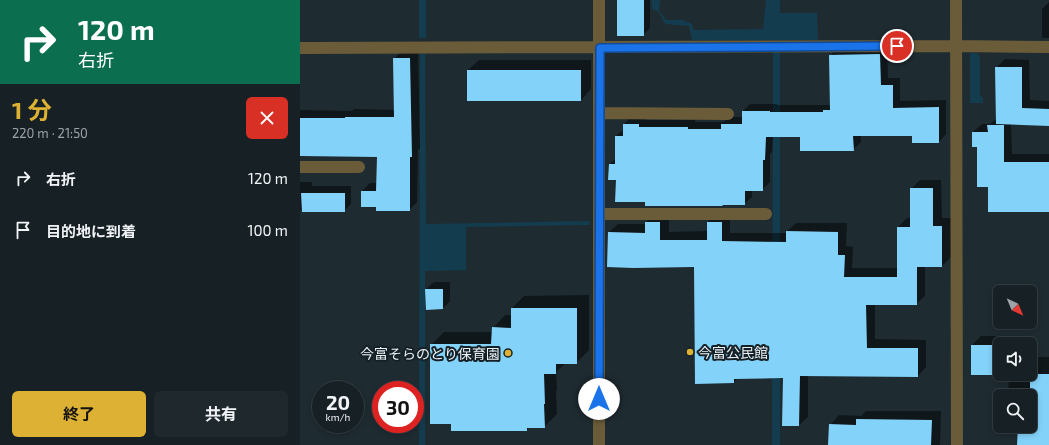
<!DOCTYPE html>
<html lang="ja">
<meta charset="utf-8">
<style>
body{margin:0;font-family:"Exo 2","Noto Sans JP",sans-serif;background:#1f282d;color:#f1f3f6;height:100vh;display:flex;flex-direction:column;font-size:15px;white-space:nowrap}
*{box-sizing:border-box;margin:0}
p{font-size:13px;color:#9ea3a7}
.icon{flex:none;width:22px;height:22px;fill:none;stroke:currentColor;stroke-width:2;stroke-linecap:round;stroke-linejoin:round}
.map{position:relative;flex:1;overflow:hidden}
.side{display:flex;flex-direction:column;background:#162025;width:300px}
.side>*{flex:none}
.hud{background:#0b6e4f;color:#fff;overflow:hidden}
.needle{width:26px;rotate:136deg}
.fabs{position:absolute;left:693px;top:285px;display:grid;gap:8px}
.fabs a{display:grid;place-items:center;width:44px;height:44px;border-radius:6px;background:#162025;box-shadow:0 2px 6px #0003,0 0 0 1px #353e42;font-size:20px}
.speed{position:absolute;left:12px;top:381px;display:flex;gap:8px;font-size:20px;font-weight:700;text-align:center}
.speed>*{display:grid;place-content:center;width:52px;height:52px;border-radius:50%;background:#162025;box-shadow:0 2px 6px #0003,0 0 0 1px #353e42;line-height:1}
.speed small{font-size:10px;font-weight:400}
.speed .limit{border:6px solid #d22;background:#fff;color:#111}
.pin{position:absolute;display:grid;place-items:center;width:34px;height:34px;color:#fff;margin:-17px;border:2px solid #fff;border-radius:50%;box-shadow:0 1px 4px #0007}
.me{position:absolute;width:44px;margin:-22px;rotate:0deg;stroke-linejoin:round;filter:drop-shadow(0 0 3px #0008)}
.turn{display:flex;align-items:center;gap:14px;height:84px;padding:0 12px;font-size:18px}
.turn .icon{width:52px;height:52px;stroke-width:2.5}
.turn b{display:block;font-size:28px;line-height:34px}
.round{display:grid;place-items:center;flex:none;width:42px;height:42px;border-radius:6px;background:#1f282d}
.headline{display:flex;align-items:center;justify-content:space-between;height:68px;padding:0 12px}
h1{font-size:24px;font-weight:700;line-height:30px;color:#ddb133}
.primary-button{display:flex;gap:8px;margin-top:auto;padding:8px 12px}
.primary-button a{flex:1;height:46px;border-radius:6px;background:#ddb133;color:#111;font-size:16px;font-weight:700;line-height:46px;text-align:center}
.primary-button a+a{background:#1f282d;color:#f1f3f6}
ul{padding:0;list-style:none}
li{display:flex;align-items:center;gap:12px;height:52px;padding:0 12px}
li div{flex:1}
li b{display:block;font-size:15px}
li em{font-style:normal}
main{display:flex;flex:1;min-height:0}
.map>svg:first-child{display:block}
</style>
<main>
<section class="side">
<div class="hud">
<div class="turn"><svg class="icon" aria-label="right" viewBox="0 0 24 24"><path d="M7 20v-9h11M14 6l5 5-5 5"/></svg><div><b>120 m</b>右折</div></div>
</div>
<div class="headline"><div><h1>1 分</h1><p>220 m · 21:50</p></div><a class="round" style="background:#d93025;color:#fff"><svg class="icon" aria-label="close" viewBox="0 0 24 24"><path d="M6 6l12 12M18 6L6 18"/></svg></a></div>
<ul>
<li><svg class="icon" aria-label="right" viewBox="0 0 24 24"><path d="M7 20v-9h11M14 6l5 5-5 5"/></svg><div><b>右折</b></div><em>120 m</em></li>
<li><svg class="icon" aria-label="arrive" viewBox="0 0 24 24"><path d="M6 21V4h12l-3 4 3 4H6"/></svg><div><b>目的地に到着</b></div><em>100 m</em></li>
</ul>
<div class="primary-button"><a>終了</a><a>共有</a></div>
</section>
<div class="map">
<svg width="749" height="445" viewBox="0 0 749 445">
<rect width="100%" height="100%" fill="#1e2b31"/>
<path fill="#143c4f" d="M119,0H126V38H119Z
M351,0H360L359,10L366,20H383L392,24L394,30L463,29L466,0H480V13H517L518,40H392L391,36L389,26L365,24L359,12L352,9Z
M473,52H480V445H472Z
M670,53H677L680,57V95L683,98V103H670Z
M120,54H125L126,224L289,221L290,225L166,227V270L125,271V445H119Z"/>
<path fill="#0007" d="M318,0H350V28L343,35Z
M749,2V38H742V9Z
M587,47L588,78H600V101L646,100V134L639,142L613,135H561V142L553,150L501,136H473L472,152L470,154V182L462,190H452V197L444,204L346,201L317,179L310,164L316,158V136L324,129V124L331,117H346V120H395V122H424L429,117H443V111L450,104H477V105H531L530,56L537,48Z
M118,50L120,148L118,150L117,202L109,210L77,206L62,191L70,183H77L78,156L0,155V110L52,111L54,109L95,110L94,59L102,51Z
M705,59L729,60L730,100L749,101V125L711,124L712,154H749V211L678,146L673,132L682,124H690L697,118L696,68Z
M179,60H291V89L281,100L168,70Z
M620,180H641L642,218H651V257L642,266H625V296L616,304H575V339L626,340V367L618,376L508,375V417L499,425L485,377L438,378L434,382L395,266L309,232L318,224H346V222L355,213H369V232L408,231V222L417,213H430V233H487V231L496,223H547L546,246L553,247L552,268H598V227L607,218H611V189Z
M0,182H12V186H51V204L44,211L0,210Z
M134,282H150V301L143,308L126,289Z
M289,295V350L276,363H266L256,372L257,390L256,391L257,414L244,427H229L227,430L152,423L131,345L144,332H192L193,328L205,315H212V308L224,296Z
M681,336H725V344H700V374H730V351H738V357H749V445H718L719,427L708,426H730V396H708L709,374H672V345Z
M566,411H641L640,445H529L530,425L539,415L561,416Z"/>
<path fill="#83d2fa" d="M317,0H344V36H317Z
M580,54L581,85H593V108L639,107V143H612V136H553L554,151H500V137H466L465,160H463V191H445V205H423L422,206H345V202H315L316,180H308L309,164H315V136H323V124H339V127H388V129H421V124H442V111H470V112H523V110H530L529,55Z
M93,58H110L112,157H110V211H76V207H61V191H76L77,157L0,156V118H45V117H94Z
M695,67H722V108L749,109V126L696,124Z
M167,70H281V101H167Z
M687,125H704V162H749V212H688V187H677V147H672V132H688Z
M610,188H633V226H642V267H617V305H566L567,348H618V377L500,376L499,426H482L483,378L434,379V383L395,384L394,267L333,268L307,267L308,232L345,233V222H360V240H407V222H422V241L486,242V231L538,232V255H545L544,277H597V227H610Z
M1,193H45V212H2Z
M125,289H143V309L126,310Z
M211,308H277V364H256V374H244L245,404H244L245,428H227V431H151V424H130V344H191L192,327L211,328Z
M671,345H700V375H671Z
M730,374H749V445H717L718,426H730Z
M556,419L632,420L631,445H528L529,424L556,425Z"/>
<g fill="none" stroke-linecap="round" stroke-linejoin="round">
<path stroke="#6a5c39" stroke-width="12" d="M656,0L657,445
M0,48L657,46L749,47
M300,113L428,114
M0,167H59
M299,214H466
M299,445V0"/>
</g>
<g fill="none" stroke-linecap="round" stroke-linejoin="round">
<g stroke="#114b97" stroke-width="10">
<path id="route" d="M299,399L300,48L597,46"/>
</g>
<use href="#route" stroke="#1a73e8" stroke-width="7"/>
</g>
<g fill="#ddb133" stroke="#152127" stroke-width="1.5">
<circle cx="390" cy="352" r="4"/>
<circle cx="208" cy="353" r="4"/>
</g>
<g text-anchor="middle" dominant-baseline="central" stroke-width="4" stroke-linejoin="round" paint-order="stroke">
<g font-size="14" fill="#eaf2f6" stroke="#152127" text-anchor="start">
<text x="398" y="352">今富公民館</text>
<text x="200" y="353" text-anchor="end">今富そらのとり保育園</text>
</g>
</g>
</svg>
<div class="fabs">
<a><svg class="needle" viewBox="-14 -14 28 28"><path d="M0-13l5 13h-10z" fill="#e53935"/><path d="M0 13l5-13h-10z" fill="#9ea3a7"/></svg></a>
<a><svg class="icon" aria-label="sound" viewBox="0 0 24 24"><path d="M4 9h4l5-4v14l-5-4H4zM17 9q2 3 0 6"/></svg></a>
<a><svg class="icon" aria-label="search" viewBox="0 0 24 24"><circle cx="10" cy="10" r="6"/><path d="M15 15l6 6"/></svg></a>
</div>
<div class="speed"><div>20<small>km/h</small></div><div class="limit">30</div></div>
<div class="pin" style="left:597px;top:46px;background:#d93025"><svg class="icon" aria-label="arrive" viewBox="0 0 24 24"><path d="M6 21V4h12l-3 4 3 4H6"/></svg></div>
<svg class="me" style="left:299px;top:399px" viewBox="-20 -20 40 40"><circle r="19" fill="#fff"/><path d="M0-13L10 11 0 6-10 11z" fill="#1a73e8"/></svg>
</div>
</main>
